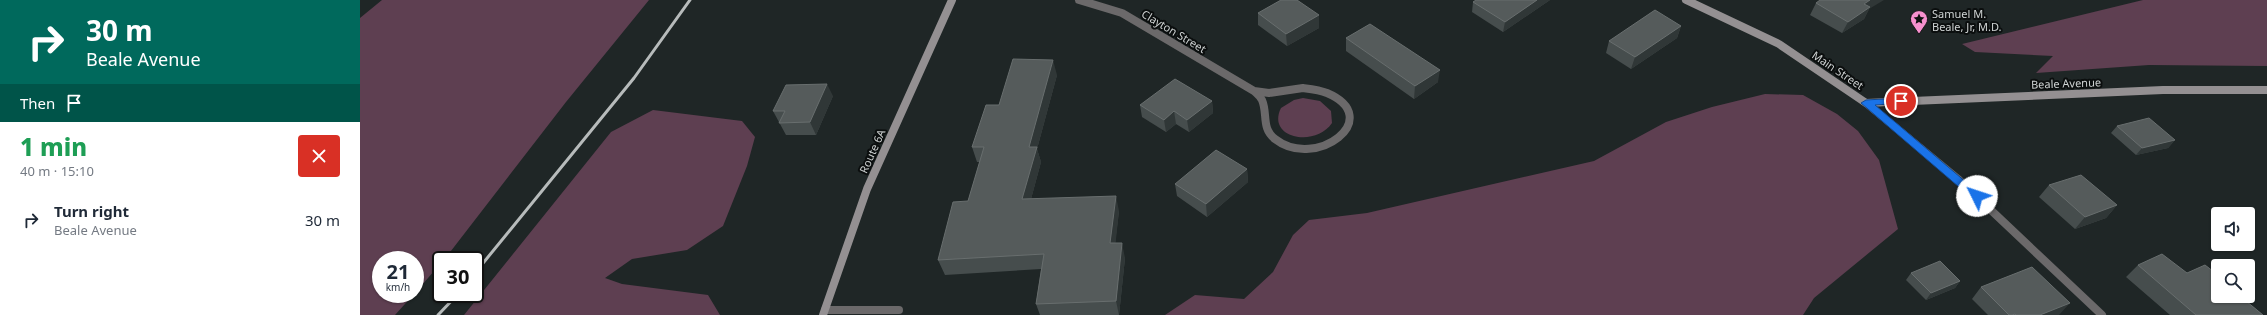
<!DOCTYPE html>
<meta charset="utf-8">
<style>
body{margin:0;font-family:"Noto Sans",sans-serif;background:#f6f6f7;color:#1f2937;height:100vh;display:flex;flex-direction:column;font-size:15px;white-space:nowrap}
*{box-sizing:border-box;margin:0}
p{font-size:13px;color:#747a83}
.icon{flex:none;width:22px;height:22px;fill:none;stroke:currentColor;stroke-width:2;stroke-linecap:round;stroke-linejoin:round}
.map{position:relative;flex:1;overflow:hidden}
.panel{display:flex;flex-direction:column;background:#fff;width:360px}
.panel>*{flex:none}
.hud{background:#00695c;color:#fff;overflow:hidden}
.tools{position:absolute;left:1851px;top:207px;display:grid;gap:8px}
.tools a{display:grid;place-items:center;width:44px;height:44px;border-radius:4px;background:#fff;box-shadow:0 1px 3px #0004;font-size:20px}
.speed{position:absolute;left:12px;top:251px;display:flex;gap:8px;font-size:20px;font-weight:700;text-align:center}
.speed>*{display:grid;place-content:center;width:52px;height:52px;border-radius:50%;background:#fff;box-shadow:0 1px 3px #0004;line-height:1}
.speed small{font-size:10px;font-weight:400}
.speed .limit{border:2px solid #111;border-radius:6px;background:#fff;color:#111}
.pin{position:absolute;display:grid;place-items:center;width:34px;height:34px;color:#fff;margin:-17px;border:2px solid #fff;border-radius:50%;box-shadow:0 1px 4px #0007}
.me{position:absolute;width:44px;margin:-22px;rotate:311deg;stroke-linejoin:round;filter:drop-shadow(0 0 3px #0008)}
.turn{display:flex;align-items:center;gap:14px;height:84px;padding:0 20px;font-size:18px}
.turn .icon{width:52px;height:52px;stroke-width:2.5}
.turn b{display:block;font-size:28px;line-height:34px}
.then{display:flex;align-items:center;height:38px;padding:0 20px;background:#0003;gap:8px;font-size:15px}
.round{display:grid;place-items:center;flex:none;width:42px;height:42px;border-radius:4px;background:#f6f6f7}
.overview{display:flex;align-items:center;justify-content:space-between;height:68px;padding:0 20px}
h1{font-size:24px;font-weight:800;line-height:30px;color:#1e9e55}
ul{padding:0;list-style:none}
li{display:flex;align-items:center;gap:12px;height:60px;padding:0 20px}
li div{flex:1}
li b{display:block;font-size:15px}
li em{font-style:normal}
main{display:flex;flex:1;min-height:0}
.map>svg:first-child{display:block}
</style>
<main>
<section class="panel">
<div class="hud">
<div class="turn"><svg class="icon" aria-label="right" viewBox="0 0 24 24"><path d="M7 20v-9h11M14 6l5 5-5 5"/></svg><div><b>30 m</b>Beale Avenue</div></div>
<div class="then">Then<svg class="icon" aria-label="arrive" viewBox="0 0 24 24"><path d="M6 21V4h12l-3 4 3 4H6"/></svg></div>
</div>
<div class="overview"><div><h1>1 min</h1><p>40 m · 15:10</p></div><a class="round" style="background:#d93025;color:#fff"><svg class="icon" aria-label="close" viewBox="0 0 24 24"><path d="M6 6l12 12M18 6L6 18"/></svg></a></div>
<ul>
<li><svg class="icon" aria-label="right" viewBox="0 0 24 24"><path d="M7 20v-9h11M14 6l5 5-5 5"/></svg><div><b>Turn right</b><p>Beale Avenue</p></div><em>30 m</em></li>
</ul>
</section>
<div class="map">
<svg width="1907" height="315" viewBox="0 0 1907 315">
<rect width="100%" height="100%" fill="#1f2626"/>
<path fill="#5e3f51" d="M22,0H289L206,102L84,260H81V263L55,293V260H21V294H54L35,315H0V18Z
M1783,0H1907V66L1789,65L1676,73L1693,56L1615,52L1602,44Z
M1405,94L1443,95L1477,114L1498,131L1519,160L1538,229L1454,298L1443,315H805L835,295L884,299L913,272L933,235L949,220L1007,213L1234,161L1306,122L1352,107Z
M943,98L960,101L971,111L972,123C955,148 906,138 921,108L934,100Z
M293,110L382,121L395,137L387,166L363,226L327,250L272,259L245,278L262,284L348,295L360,315H104L251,132Z"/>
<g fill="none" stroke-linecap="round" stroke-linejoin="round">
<path stroke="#6b696a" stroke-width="8" d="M465,310H539"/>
<path stroke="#6b696a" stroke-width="8" d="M719,0L762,13L894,91
M943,88C951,89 960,90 967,93C1026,118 956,171 915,139C901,128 908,114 902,100C900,96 897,94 894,91L909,93Z
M1506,103L1598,179L1742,315"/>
<path stroke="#949092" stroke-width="8" d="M1326,0L1419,44L1506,103L1803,90H1907
M463,315L507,189L592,0"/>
<path stroke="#b7bbbb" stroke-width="3" d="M115,273L274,78L330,0
M78,315L98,294"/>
</g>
<path fill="#464d4d" d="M1190,0L1143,32L1112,12L1113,2Z
M1456,3L1509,9L1504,19L1482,33L1450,15Z
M898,13L959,28L927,46L898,25Z
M1321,26L1317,38L1271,69L1246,53L1249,41Z
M986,38L1078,82L1054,99L986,51Z
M697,75L677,149L681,162L671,199L759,211L755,243L765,258L759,315H680L676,304L681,269L585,275L578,260L608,201L620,162H617L612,147L639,105Z
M473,96L456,135H426L413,111Z
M852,101L853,113L829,132L816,124L806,132L782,117L780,105Z
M1757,126L1815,140L1808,148L1776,155L1751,133Z
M887,169L888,182L847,217L817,196L815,184Z
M1689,185L1757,205L1746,218L1715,229L1679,197Z
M1778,265L1827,273L1858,296H1881H1880L1903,315H1810L1766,277Z
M1551,273L1600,281L1595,288L1566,300L1546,280Z
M1621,287L1699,315H1628L1612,299Z"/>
<path fill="#303737" d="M1177,0H1190L1143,32L1145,22Z
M1510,0H1524L1509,9L1504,19L1482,33L1488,22L1504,4Z
M959,15V28L927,46L926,34Z
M1321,26L1317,38L1271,69L1275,57Z
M693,60L697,75L677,149L681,162L667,214L662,199L669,147Z
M1080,70L1078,82L1054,99L1055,86Z
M467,84L473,96L456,135L450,122Z
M852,101L853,113L829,132L827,120Z
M814,111L816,124L806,132L804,120Z
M1815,140L1808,148L1776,155L1782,148Z
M887,169L888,182L847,217L846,204Z
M756,196L759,211L754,258L750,243Z
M1757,205L1746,218L1715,229L1725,217Z
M762,243L765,258L759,315L756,301Z
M1600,281L1595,288L1566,300L1571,293Z
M1710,303L1699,315H1680Z"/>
<path fill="#555b5b" stroke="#686e6e" d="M921,0H937L959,15L926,34L898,13Z
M1116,0H1177L1145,22L1113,2Z
M1460,0H1510L1504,4L1510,7L1488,22L1456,3Z
M1295,10L1321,26L1275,57L1249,41Z
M1010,24L1080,70L1055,86L986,38Z
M653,59L693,60L669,147H677L662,199L756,196L750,243H762L756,301L676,304L684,254L578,260L593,202L608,201L624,147H612L626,105H639Z
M815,79L852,101L827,120L814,111L804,120L780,105Z
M467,84L450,122L419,123L425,111H413L426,85Z
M1789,118L1815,140L1782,148L1757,126Z
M856,150L887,169L846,204L815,184Z
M1721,175L1757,205L1725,217L1689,185Z
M1802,254L1827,273L1845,265L1858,275V296H1880L1903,315H1836L1778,265Z
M1580,261L1600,281L1571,293L1551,273Z
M1672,267L1710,303L1680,315H1656L1655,314L1652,315H1649L1621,287Z"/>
<path fill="#1a73e8" stroke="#114b97" d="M1541,98L1544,99V103L1515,105L1620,194V199H1613L1501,103L1506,100Z"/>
<defs>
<g id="sight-pin" transform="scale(0.9)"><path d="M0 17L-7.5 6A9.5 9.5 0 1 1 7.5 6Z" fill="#f790ce" stroke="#0b0e0e"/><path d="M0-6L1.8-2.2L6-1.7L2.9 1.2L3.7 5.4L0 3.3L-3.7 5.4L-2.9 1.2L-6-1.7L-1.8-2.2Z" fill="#111"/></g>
</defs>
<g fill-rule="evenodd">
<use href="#sight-pin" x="1559" y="19"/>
</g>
<g text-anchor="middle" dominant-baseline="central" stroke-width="4" stroke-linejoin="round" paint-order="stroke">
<g font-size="11" fill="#cfd3d3" stroke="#0b0e0e" text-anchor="start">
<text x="1572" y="13">Samuel M.<tspan x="1572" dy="13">Beale, Jr, M.D.</tspan></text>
</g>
<g font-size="11" fill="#cfd3d3" stroke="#0b0e0e">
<text transform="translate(814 31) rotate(31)">Clayton Street</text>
<text transform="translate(1478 70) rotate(34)">Main Street</text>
<text transform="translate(1706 83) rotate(-2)">Beale Avenue</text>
<text transform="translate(512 151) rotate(-66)">Route 6A</text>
</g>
</g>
</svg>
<div class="tools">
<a><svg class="icon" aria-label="sound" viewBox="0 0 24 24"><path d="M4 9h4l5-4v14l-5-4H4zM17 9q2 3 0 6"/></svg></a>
<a><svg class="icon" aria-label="search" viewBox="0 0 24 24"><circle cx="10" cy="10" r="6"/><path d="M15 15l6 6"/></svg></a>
</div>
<div class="speed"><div>21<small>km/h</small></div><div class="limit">30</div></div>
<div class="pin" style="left:1541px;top:101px;background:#d93025"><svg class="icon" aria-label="arrive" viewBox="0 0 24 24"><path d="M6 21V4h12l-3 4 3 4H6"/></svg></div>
<svg class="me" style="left:1617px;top:196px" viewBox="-20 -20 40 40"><circle r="19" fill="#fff"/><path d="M0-13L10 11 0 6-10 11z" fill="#1a73e8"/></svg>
</div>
</main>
